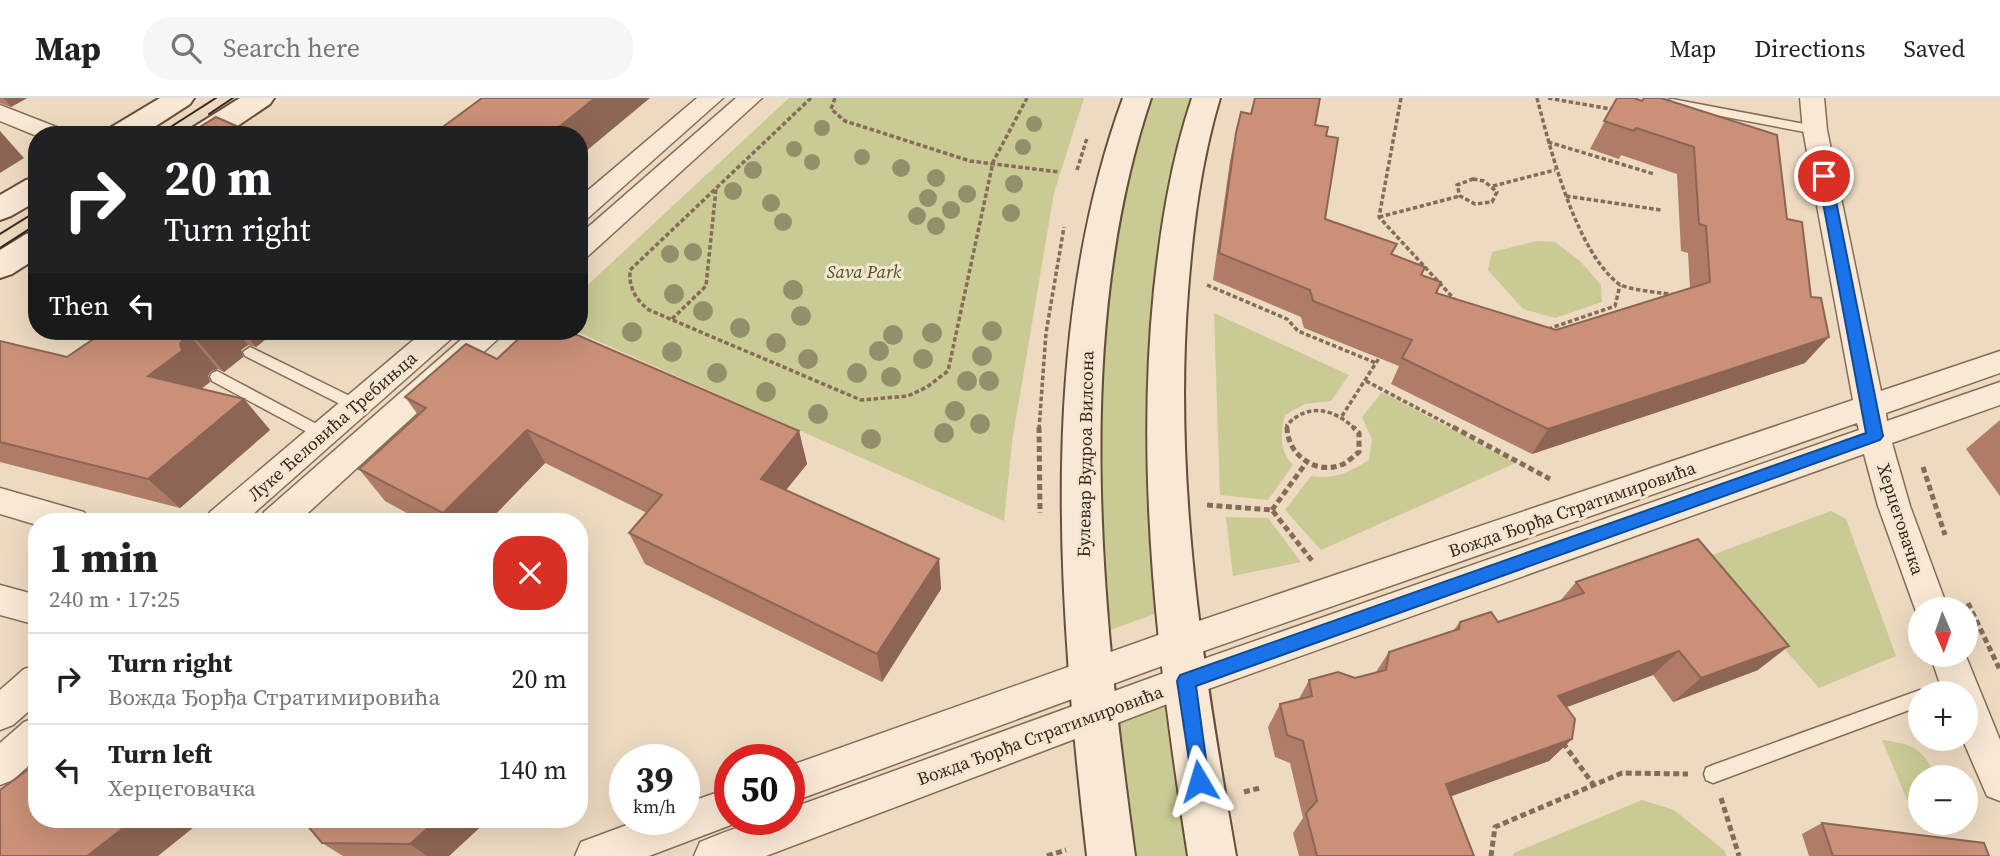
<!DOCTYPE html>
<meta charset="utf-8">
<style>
body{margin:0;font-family:"Source Serif 4",serif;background:#f6f6f6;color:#222;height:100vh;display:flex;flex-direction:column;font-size:26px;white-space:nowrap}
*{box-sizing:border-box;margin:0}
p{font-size:23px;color:#767676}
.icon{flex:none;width:38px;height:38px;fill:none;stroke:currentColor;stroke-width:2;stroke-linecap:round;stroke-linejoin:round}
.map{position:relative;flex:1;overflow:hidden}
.details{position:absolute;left:28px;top:415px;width:560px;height:315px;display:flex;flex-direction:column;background:#fff;border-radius:28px;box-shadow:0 7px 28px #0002}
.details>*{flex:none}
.top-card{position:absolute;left:28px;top:28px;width:560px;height:214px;border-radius:28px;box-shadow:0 7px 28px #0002;background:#202124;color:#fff;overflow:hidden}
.needle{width:46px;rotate:178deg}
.buttons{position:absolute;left:1908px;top:499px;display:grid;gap:14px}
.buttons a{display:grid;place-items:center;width:70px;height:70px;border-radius:50%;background:#fff;box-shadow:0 7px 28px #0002;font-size:35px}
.speed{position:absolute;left:609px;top:646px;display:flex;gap:14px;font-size:35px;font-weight:700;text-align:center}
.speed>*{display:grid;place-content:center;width:91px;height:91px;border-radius:50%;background:#fff;box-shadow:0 7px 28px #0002;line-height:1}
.speed small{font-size:18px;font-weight:400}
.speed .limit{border:10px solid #d22;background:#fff;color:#111}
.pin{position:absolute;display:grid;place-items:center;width:60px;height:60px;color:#fff;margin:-30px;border:4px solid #fff;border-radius:50%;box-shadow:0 2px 7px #0007}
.me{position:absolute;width:77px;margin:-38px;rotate:353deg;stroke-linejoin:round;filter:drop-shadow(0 0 5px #0008)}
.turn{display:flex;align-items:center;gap:24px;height:147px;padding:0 21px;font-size:32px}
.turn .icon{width:91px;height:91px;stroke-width:2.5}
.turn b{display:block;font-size:49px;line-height:60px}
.then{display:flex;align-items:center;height:66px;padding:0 21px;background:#0003;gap:14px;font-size:26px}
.round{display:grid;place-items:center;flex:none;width:74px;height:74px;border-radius:28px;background:#f6f6f6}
.head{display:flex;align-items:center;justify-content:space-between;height:119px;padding:0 21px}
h1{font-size:42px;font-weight:800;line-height:52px}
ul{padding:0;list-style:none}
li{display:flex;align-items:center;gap:21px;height:91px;padding:0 21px;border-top:2px solid #e0e0e0}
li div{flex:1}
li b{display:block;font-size:26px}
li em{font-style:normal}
header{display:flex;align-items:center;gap:42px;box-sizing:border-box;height:98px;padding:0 35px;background:#fff;border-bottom:2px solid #e0e0e0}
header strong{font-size:33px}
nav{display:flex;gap:38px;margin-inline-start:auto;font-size:24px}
.search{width:490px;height:63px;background:#f6f6f6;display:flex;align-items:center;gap:18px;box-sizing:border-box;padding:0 24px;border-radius:28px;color:#767676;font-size:26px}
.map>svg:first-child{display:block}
</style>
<header>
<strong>Map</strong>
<div class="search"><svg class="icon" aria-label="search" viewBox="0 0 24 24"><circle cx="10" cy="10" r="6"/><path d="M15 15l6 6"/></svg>Search here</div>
<nav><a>Map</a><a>Directions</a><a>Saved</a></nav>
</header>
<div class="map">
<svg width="2000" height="758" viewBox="0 0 2000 758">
<rect width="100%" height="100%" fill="#eddac1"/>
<path fill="#caca95" d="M789,0H1084L1054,95L1012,344L1004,423L575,233H579V195Z
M1137,0H1206L1182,92L1177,508L1088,540L1086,242Z
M1537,143L1555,144L1580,163L1601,187L1602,204L1555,220L1523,211L1488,172L1492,154Z
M1214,215L1349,277L1331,303L1305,306L1285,317C1280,337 1279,352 1293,367L1268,402L1220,397Z
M1382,294L1516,365L1321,452L1285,412L1311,378C1334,382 1350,374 1369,362L1372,341L1362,319Z
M1831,413L1846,421L1896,558L1819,590L1704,460Z
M1226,419L1268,420L1301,464L1233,478Z
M1186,583L1211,758H1111L1095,616Z
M1882,642C1913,646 1923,650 1936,679H1920V724L1916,723Z
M1642,702L1674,712L1725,753L1726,758H1513L1514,755Z"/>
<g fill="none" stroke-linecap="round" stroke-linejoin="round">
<g stroke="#866b59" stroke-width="3">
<path id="service" d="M1672,1L1815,28L1821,32L1815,36L1668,8V2Z
M250,249L360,303L362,307L360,311H350L245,258L243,254Z
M217,273L328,332L331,336L328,340H318L212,283L210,279L212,275Z
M1957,578L1963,580L1966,586L1963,592L1955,595H1920V608L1713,685L1706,682L1704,676L1706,670L1713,667L1920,592L1925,593L1927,589Z"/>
</g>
<g stroke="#866b59" stroke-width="3">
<path id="minor" d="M697,0H723L588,120L579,123V100Z
M736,0H762L588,158L579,161V137Z
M1800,0H1824L1827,32L1881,293L2000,253V275L1886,315L1887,323L2000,284V307L1892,345L1910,408L1948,511H1920L1919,522L1878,408L1864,356L1186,599L766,758H694L700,744C732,731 755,721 789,721V711L1186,567L1859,332L1857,325L1181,561L789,705V668L1181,529L1853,302L1803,32Z
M0,7L64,32L67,37L37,38L0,23Z
M424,233H456L452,240L244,424H205L210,414Z
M471,233H503L499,240L298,424H259L264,414Z
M0,390L84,414L89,424H37V427L0,416Z
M0,487L37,497V527L0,517Z
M1930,556H1965L2000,642V703L1987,698L1962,640H1965V595H1943Z
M37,567V606L13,627L0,632V592L24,571Z
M37,619V660L13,682L0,687V645L24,624Z
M730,690V721L744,722L649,758H575L581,744L643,721H684V706Z"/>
</g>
<g stroke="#684d3c" stroke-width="4">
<path id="secondary" d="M160,0H194L190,6L142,37H106L110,30Z
M240,0H274L270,6L224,37H188L192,30Z
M1123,0H1151C1071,238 1102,514 1135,758H1087C1059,511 1036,238 1123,0Z
M1192,0H1220C1201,63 1193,128 1188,193C1173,383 1203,571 1236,758H1188C1159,571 1135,382 1154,192C1161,127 1171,63 1192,0Z
M37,79V103L11,118L0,122V97L26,82Z
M37,133V160L12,176L0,180V152L26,136Z"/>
</g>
<path stroke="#866b59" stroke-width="3.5" stroke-dasharray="4.5 2.5" stroke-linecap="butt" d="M811,0L630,172C629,190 635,201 649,212L861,302L908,298L927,289L948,273L993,64L1027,0
M835,0L831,11L845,23L970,63L1059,74
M1401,0L1379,119L1456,203
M1537,0C1550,50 1576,154 1619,186C1628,192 1664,195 1677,197
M1548,0L1616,12
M1548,44L1654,76
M1077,72L1087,40
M1473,81L1484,83L1497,94L1492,104L1475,106L1460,98L1457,87Z
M1493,88L1555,72
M1566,98L1661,112
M1379,119L1460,98
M1207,187L1287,221L1298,233L1376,265
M672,221L706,188L716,91
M1548,231L1615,208L1620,187
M1366,283L1457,331
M1342,318L1381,257
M1039,331L1046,235L1064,129
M1287,331V327C1308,304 1335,311 1355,331"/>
<path stroke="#866b59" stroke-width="5" stroke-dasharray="6 3.5" stroke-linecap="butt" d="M1039,329L1040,415
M1287,329C1287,356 1315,377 1341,367C1347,365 1354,358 1359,354V335L1353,329
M1453,329L1550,381
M1923,369L1945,437
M1207,407L1272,412L1313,464
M1272,412L1306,365
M1968,505L2000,572
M1563,645L1593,686
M1244,694L1260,690
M1721,700L1739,758
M1047,758L1066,752
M1491,758L1495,729L1622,675L1688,676"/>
<use href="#service" fill="#f8e9d4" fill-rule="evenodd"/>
<use href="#minor" fill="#f8e9d4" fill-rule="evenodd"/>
<use href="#secondary" fill="#f8e9d4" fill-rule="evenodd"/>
<path stroke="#36261d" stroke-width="2" d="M209,16L233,0
M158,37L216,0
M0,136L37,113
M0,150L37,126"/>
</g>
<g fill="#948f6b">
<circle cx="1034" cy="26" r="8"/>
<circle cx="822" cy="30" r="8"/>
<circle cx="1023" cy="49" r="8"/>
<circle cx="794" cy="51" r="8"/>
<circle cx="862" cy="59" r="8"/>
<circle cx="812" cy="64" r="8"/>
<circle cx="901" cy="70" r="9"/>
<circle cx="753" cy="72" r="9"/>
<circle cx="936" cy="80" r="9"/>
<circle cx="1014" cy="86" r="9"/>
<circle cx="733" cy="93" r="9"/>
<circle cx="967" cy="96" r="9"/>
<circle cx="928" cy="100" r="9"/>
<circle cx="771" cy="105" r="9"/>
<circle cx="951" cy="112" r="9"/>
<circle cx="1011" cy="115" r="9"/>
<circle cx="917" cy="118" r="9"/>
<circle cx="783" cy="124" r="9"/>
<circle cx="936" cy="128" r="9"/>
<circle cx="693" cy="154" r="9"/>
<circle cx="670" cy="156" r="9"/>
<circle cx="793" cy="192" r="10"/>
<circle cx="674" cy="196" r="10"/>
<circle cx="703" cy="213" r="10"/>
<circle cx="801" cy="218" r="10"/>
<circle cx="740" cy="230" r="10"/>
<circle cx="992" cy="233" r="10"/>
<circle cx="632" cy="234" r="10"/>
<circle cx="932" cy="235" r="10"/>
<circle cx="893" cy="237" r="10"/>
<circle cx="776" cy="245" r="10"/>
<circle cx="879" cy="253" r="10"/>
<circle cx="672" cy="254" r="10"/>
<circle cx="982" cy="258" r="10"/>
<circle cx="808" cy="261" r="10"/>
<circle cx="923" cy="261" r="10"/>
<circle cx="717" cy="275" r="10"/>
<circle cx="857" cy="275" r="10"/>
<circle cx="891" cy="279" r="10"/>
<circle cx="967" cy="283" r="10"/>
<circle cx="989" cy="283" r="10"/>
<circle cx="766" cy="294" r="10"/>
<circle cx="955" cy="313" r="10"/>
<circle cx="818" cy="316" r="10"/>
<circle cx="980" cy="326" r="10"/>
<circle cx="944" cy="335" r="10"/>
<circle cx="871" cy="341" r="10"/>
</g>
<path fill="#ae7c67" d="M0,0H27L11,9L0,5Z
M1617,0L1777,37L1805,265L1532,356L1391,286L1399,268L1304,230L1301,219L1213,182L1230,63L1236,35L1315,27L1326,38L1325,121L1393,157L1425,169L1422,177L1436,195L1556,232L1690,190L1688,155L1681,153L1677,76L1621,57L1619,61L1590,51Z
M105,233H259L266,241L256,249L248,247L241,252L243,259L224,274L218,271L211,273L208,278L210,284L201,291L244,301L270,332L180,410L0,364V243L67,259Z
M497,261L799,333L807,366L786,392L939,461L941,491L882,584L645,466L629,435L647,415L545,365L488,424H423L385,403L359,371L418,317L405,299Z
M2000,322V398L1966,351Z
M1576,484L1758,572L1673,604L1653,577L1566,609L1572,641L1549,663L1451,698L1474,758H1299L1293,735L1303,720L1290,665L1275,659L1268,629L1280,606L1299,601L1309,582L1355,580L1376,574L1389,554L1453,533L1460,524H1498L1560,503Z
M489,721L449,758H343L322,745Z
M1822,725L1989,758H1809L1802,736Z"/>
<path fill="#8d6554" d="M4,0H27L11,9Z
M595,0H650L579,59V37H549Z
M0,33L24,60L0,75Z
M210,233H237L248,247L241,252L243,259L224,274L197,242Z
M243,233H259L266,241L256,249Z
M191,239L218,271L211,273L208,278L210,284L177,309L148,278L180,246L183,241Z
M1829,239L1805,265L1532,356L1548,331Z
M244,301L270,332L180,410L148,381Z
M527,332L545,365L488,424H449L443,415Z
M799,333L807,366L770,412L761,381Z
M939,461L941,491L882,584L877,556Z
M1789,548L1758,572L1673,604L1701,580Z
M1679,553L1653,577L1535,621L1558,598Z
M1572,641L1549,663L1427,707L1446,686Z
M135,721H204L158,758H87Z
M438,721H489L449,758H427L410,746Z"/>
<path fill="#ca9078" stroke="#8d6554" stroke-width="2" d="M482,0H595L549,37H432Z
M1255,0H1320L1315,27L1328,29L1326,38L1338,40L1325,121L1397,146L1391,156L1425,169L1421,177L1441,184L1436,195L1556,232L1710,184L1706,128L1699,126L1694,49L1636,30L1634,33L1604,23L1617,0H1634L1642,3L1644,0H1661L1777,37L1787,121L1802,124L1811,199L1821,200L1829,239L1548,331L1402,260L1412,242L1313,203L1310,192L1219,155L1236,35L1241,14L1251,16Z
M216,19L257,37H187Z
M105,233H210L197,242L191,239L183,241L180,246L182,253L148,278L244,301L148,381L0,344V243L67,259Z
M527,233H568L799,333L761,381L939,461L877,556L629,435L662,397L527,332L443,415L359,371L426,310L405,299L466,246L497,261Z
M1698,441L1789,548L1701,580L1679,553L1558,598L1575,621L1572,641L1446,686L1474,758H1317L1306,715L1317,703L1303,643L1287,637L1280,606L1312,598L1309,582L1338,574L1355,580L1386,572L1389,554L1459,531L1460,524L1491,514L1498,524L1584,495L1576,484Z
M37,665V721H135L87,758H0V692Z
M302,721H438L410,746L322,745Z
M1822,725L1984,745L1989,758H1833Z"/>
<path fill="#1a73e8" stroke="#114b97" stroke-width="2" d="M1824,74L1831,78L1883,338L1880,342L1196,588L1209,683L1206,689L1199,692L1193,689L1177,583L1180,577L1866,335L1818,78Z"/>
<g text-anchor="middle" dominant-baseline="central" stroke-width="6" stroke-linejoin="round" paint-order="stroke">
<g font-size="18" font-style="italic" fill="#4c5224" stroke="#f4e6d1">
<text x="864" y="173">Sava Park</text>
</g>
<g font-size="18" fill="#36261d" stroke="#f4e6d1">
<text transform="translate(332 328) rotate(-41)">Луке Ћеловића Требињца</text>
<text transform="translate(1085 356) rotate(-89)">Булевар Вудроа Вилсона</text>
<text transform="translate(1572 411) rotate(-19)">Вожда Ђорђа Стратимировића</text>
<text transform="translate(1901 421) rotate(72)">Херцеговачка</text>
<text transform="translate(1040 637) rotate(-20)">Вожда Ђорђа Стратимировића</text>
</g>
</g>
</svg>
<div class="buttons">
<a><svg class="needle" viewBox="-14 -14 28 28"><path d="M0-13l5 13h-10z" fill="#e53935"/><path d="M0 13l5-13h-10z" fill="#767676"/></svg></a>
<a>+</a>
<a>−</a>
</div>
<div class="speed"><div>39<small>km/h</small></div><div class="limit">50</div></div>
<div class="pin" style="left:1824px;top:78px;background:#d93025"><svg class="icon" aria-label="arrive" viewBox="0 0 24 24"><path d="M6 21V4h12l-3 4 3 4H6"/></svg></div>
<svg class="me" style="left:1199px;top:683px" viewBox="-20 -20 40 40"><path d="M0-17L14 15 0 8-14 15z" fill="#1a73e8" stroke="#fff" stroke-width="4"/></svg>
<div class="top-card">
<div class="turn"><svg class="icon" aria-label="right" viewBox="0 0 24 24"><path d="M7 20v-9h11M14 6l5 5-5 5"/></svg><div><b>20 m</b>Turn right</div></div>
<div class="then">Then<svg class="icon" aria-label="left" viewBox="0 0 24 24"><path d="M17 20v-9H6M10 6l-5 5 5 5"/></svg></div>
</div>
<section class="details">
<div class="head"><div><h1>1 min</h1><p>240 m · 17:25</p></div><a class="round" style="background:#d93025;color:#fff"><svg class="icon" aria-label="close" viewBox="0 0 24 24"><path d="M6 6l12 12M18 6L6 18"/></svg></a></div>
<ul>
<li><svg class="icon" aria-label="right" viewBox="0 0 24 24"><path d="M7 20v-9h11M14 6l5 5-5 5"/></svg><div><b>Turn right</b><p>Вожда Ђорђа Стратимировића</p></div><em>20 m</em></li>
<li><svg class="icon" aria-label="left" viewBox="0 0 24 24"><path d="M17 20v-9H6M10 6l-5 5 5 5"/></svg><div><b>Turn left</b><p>Херцеговачка</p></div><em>140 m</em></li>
</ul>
</section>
</div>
